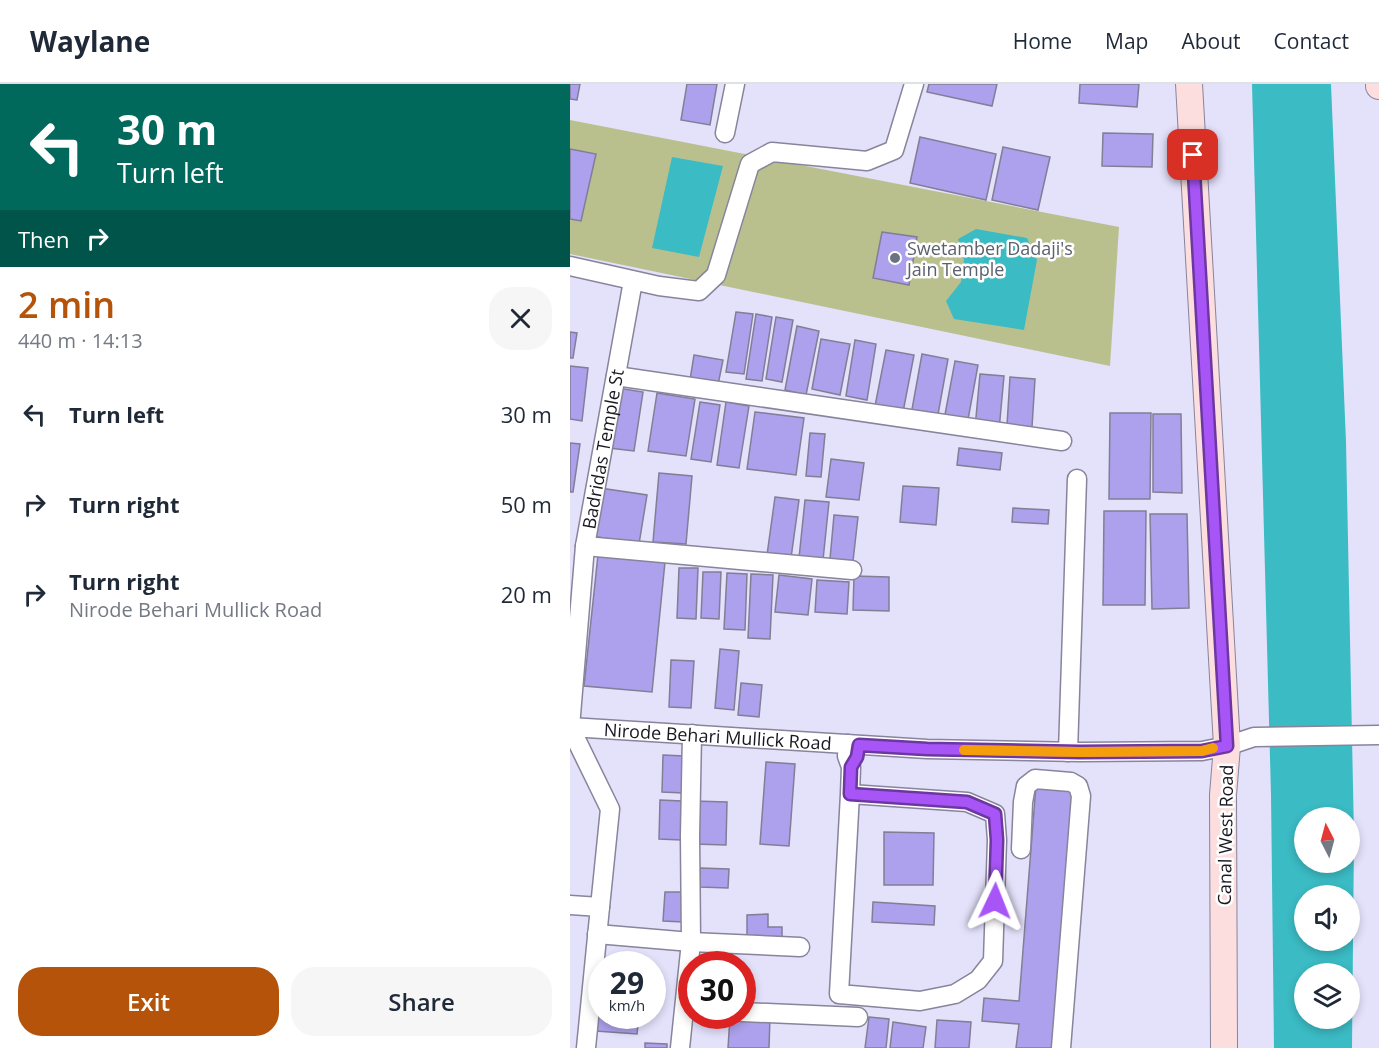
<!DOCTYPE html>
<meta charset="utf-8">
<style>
body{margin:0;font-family:"Open Sans",sans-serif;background:#f6f6f7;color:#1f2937;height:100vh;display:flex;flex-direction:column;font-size:22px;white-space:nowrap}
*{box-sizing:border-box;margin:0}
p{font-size:20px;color:#747a83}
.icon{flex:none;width:33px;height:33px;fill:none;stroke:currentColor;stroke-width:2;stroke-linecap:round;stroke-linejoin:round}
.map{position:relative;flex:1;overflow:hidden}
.sheet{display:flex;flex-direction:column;background:#fff;width:570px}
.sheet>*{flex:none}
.top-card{background:#00695c;color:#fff;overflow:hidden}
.needle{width:39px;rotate:354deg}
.tools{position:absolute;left:724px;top:723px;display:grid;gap:12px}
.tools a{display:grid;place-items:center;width:66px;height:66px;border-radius:50%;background:#fff;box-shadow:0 3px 9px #0003;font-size:30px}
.speed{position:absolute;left:18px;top:867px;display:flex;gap:12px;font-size:30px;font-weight:700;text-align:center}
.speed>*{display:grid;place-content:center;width:78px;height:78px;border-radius:50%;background:#fff;box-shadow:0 3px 9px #0003;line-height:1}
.speed small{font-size:15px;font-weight:400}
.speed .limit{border:9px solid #d22;background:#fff;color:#111}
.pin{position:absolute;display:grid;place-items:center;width:51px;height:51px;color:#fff;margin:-26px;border-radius:12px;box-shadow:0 3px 9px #0006}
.me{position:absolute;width:66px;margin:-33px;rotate:2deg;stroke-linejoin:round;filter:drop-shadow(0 0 4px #0008)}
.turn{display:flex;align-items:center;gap:21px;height:126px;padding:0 18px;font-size:27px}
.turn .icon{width:78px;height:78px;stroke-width:2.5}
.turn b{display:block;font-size:42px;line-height:51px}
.then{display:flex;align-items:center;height:57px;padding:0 18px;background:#0003;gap:12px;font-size:22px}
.round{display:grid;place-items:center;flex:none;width:63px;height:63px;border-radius:24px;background:#f6f6f7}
.summary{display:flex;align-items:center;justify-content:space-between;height:102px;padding:0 18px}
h1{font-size:36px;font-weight:600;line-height:45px;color:#b45309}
.primary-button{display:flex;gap:12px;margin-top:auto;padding:12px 18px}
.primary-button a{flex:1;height:69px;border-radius:24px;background:#b45309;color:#fff;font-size:24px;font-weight:600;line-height:69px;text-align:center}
.primary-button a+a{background:#f6f6f7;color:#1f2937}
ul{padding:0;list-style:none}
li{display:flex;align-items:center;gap:18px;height:90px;padding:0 18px}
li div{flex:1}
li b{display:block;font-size:22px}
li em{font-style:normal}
header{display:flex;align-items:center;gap:36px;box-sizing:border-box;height:84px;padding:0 30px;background:#fff;border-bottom:2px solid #e0e1e3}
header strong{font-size:28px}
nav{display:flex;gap:33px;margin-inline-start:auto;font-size:21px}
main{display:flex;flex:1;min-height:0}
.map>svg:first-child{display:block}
</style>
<header>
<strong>Waylane</strong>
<nav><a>Home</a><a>Map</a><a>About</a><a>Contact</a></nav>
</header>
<main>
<section class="sheet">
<div class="top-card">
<div class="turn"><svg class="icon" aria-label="left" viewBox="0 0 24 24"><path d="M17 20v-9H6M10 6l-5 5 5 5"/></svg><div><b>30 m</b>Turn left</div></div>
<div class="then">Then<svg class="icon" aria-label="right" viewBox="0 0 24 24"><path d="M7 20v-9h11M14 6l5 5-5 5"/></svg></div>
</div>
<div class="summary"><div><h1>2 min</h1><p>440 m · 14:13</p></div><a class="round"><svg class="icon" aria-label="close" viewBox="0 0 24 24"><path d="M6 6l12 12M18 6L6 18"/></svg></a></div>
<ul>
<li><svg class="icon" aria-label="left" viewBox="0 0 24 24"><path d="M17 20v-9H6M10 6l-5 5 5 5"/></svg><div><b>Turn left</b></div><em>30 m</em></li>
<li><svg class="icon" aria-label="right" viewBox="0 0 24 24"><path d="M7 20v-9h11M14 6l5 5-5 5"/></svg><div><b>Turn right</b></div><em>50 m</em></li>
<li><svg class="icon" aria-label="right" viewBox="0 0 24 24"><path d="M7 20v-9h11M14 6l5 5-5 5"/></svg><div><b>Turn right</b><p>Nirode Behari Mullick Road</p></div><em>20 m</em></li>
</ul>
<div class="primary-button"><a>Exit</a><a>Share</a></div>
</section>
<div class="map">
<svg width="809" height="964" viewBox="0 0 809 964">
<rect width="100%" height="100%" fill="#e4e1fb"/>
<path fill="#bac08d" d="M0,36L549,143L540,282L0,170Z"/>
<path fill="#3bbbc4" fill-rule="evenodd" d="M682,0H761L776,358L784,752L782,964H704L701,711ZM735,734H780V778H735ZM735,812H780V856H735ZM735,890H780V934H735Z
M102,73L153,82L129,173L82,164Z
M406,145L457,154L467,176L454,246L384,235L376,217L391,198L394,176L388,155Z"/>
<path fill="#ada0ec" stroke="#817e96" stroke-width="1.5" d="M0,0H10L7,16L0,15Z
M117,0H147L140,41L111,36Z
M359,0H427L422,22L357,8Z
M510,0H569L567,23L509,19Z
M533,49L583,50L582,83L532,82Z
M350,53L426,70L416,116L340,99Z
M433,63L480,73L468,126L422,116Z
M0,65L26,70L11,137L0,135Z
M312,148L347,153L339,201L303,194Z
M166,228L183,230L174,290L156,288Z
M186,230L202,233L192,297L176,295Z
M206,233L223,236L212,298L196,295Z
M227,242L249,247L236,311L215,306Z
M0,248L7,249L3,274H0Z
M251,255L280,260L270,311L242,305Z
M285,256L306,260L297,316L276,312Z
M316,266L344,271L333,328L305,322Z
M352,270L378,275L367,336L341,331Z
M124,271L153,276L148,301L120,296Z
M385,277L408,281L397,341L374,336Z
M0,282L18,284L12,337L0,335Z
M410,290L434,292L429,346L405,344Z
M440,293L465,295L462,343L437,341Z
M48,304L73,308L64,367L39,364Z
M87,309L125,315L116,372L78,367Z
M130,318L150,321L141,378L121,375Z
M156,318L179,322L169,384L147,381Z
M185,328L234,334L226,391L177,385Z
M540,329H581L580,415H539Z
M583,330H611L612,409L583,408Z
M240,349L255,350L251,393L236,392Z
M0,359L10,360L3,408H0Z
M389,364L432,369L430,386L387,381Z
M261,375L294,379L289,416L256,413Z
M89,389L122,392L116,460L83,458Z
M333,402L369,404L366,441L330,438Z
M30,404L77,411L69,460L22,452Z
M205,413L229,416L221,474L197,471Z
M235,416L259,418L253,476L229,474Z
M443,424L479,426L478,440L442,438Z
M534,427H576L575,521H533Z
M580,430H617L619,524L582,525Z
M264,431L288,433L283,477L260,475Z
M28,471L95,478L82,608L14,602Z
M109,484H128L126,535L107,534Z
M133,488H151L149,535L131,534Z
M157,489L177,490L175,546L154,545Z
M181,490L203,491L200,555L178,554Z
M209,491L242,495L238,531L205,528Z
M284,492L319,493V527L283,526Z
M247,496L279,498L277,530L245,528Z
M150,565L169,567L164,626L145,624Z
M101,576L124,577L121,624L99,623Z
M171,599L192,601L189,633L168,631Z
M93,671L114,672L113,709L92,708Z
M196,678L225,680L219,762L190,760Z
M466,701L503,704L482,964H446L449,940L412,937L414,914L449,917Z
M90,716L112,717L111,756L89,755Z
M124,717L157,718L156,761L123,760Z
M314,748L364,749L363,801H314Z
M130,784L159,785L158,804L130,803Z
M95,808H114L113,838L93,837Z
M303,818L365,822L364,841L302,838Z
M198,830V843H212V856H177V831Z
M28,920H32V932H69L67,950L26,947Z
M160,932L200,933L199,964H158Z
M299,933L319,935L316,964H295Z
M367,936L401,938L399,964H365Z
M323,938L356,943L353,964H320Z
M75,959L97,960V964H75Z"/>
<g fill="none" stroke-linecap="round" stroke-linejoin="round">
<g stroke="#87849b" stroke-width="21">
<g id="minor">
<path d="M155,49L165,0"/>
<path d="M0,182L89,202L129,207L146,191L180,80L202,68L297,77L324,66L344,0"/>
<path d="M46,292L492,357"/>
<path d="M15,462L282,486"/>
<path id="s1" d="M0,643L357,665L510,668L632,667L657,662L684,653L809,651"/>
<path d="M278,660L277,672L281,683L280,710L269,910L350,917L385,910L408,896L423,877L427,756L425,730L397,718L280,710"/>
<path d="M498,668L507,395"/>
<path d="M451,765L453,718L456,702L465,695L501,698L508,702L511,712L491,964"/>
<path d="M0,821L30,823L16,964"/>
<path id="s2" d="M30,823L40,725L0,643L15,462L63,197"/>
<path d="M27,850L121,858L230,863"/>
<path d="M172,928L288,933"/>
<path d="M110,964L121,858L120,752L122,650"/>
</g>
</g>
<g stroke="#87849b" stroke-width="28">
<path id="secondary" d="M619,0L657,662L653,711L654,964
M809,0V2"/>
</g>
<use href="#minor" stroke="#fff" stroke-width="18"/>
<use href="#secondary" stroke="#fcdede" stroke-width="26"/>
</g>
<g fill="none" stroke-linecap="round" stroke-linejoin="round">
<g stroke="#6d37a1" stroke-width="15">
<path id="route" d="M425,817L427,756L425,730L397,718L280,710L281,683L287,673L289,661L357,665L510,668L632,667L657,662L623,71"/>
</g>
<use href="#route" stroke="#a855f7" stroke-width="10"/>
<path stroke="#f59e0b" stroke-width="10" d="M394,666L510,668L632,667L643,664"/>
</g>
<circle fill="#6b7280" stroke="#fff" stroke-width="2" cx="325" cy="174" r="6"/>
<g text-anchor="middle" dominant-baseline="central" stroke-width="5" stroke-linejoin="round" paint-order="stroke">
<g font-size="18" fill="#5b616d" stroke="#fff" text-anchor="start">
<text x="337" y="164">Swetamber Dadaji's<tspan x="337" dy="21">Jain Temple</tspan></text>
</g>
<g font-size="18" fill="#191821" stroke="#fff">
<text stroke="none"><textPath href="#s2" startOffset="470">Badridas Temple St</textPath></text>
<text stroke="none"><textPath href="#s1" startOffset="148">Nirode Behari Mullick Road</textPath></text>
<text transform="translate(655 751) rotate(-89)">Canal West Road</text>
</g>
</g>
</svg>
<div class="tools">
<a><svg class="needle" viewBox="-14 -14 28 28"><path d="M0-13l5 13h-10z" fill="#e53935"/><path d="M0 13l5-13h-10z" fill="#747a83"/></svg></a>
<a><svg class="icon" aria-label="sound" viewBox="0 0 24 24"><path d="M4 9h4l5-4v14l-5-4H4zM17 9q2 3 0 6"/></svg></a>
<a><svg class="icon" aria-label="layers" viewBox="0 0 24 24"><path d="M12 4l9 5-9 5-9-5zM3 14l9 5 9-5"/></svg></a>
</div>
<div class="speed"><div>29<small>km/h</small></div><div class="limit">30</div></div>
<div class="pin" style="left:623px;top:71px;background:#d93025"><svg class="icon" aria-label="arrive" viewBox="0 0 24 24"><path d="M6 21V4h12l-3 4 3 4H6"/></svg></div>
<svg class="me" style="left:425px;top:817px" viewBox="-20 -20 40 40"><path d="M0-17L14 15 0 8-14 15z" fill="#a855f7" stroke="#fff" stroke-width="4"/></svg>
</div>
</main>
